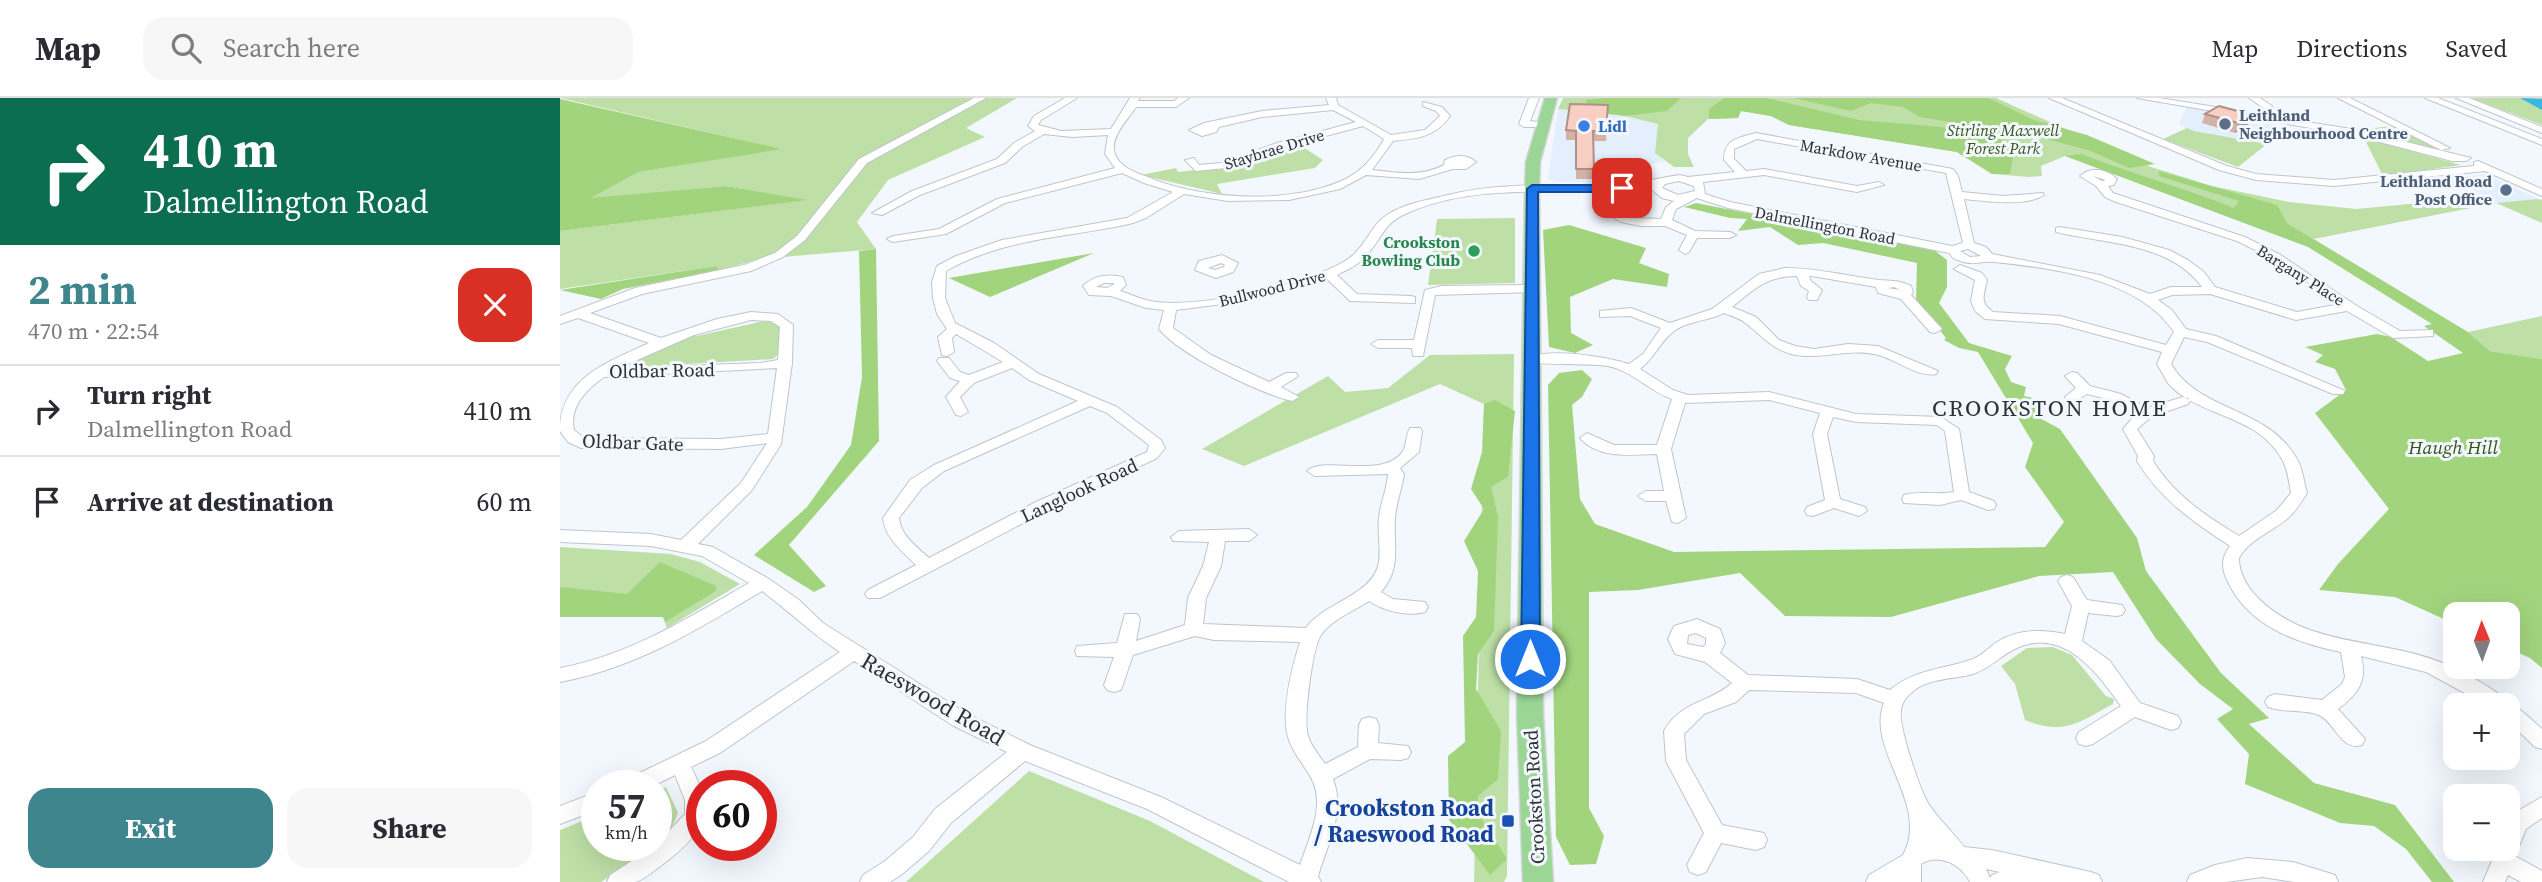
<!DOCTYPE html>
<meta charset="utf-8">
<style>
body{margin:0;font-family:"Source Serif 4",serif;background:#f7f7f7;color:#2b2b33;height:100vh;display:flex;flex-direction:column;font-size:26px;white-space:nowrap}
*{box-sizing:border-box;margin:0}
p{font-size:23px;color:#7c7c81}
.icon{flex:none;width:38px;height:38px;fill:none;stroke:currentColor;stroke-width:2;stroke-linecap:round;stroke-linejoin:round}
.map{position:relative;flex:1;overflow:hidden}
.drawer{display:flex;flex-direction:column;background:#fff;width:560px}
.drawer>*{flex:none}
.guide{background:#0b6e4f;color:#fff;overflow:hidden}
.needle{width:46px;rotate:359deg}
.controls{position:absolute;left:1883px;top:504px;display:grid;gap:14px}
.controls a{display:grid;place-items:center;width:77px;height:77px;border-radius:14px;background:#fff;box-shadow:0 7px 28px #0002;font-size:35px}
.speed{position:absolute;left:21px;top:672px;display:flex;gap:14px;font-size:35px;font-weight:700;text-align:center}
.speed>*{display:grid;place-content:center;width:91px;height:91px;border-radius:50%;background:#fff;box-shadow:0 7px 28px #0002;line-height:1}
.speed small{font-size:18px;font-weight:400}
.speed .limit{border:10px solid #d22;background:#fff;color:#111}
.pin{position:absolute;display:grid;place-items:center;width:60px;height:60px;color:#fff;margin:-30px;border-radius:14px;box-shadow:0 4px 10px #0006}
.me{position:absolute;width:77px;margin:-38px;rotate:0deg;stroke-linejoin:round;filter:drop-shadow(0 0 5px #0008)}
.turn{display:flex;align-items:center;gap:24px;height:147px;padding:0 28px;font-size:32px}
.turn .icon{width:91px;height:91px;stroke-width:2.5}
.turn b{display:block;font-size:49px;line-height:60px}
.round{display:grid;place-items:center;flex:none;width:74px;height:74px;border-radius:21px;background:#f7f7f7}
.summary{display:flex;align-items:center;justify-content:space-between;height:119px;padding:0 28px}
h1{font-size:42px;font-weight:700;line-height:52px;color:#3e858d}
.button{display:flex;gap:14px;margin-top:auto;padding:14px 28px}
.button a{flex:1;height:80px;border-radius:21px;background:#3e858d;color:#fff;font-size:28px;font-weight:700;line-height:80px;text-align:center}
.button a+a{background:#f7f7f7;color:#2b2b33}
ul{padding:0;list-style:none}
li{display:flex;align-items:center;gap:21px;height:91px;padding:0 28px;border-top:2px solid #e1e1e2}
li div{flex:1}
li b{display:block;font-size:26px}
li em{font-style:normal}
header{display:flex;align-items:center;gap:42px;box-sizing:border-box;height:98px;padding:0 35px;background:#fff;border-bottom:2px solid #e1e1e2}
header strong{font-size:33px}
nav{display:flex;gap:38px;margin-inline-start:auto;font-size:24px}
.search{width:490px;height:63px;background:#f7f7f7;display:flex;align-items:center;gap:18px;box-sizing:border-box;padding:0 24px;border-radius:21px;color:#7c7c81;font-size:26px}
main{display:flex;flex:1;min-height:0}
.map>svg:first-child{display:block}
</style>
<header>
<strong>Map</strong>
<div class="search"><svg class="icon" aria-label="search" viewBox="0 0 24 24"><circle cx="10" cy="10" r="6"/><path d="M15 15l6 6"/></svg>Search here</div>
<nav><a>Map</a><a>Directions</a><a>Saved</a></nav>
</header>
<main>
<section class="drawer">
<div class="guide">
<div class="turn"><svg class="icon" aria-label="right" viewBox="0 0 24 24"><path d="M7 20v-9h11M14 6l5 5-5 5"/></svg><div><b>410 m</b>Dalmellington Road</div></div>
</div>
<div class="summary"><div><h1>2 min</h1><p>470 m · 22:54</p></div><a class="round" style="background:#d93025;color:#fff"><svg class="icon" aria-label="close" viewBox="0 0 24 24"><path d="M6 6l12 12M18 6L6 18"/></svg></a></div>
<ul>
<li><svg class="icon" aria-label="right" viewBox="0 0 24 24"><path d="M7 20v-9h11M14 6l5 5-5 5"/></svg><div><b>Turn right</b><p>Dalmellington Road</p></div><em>410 m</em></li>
<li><svg class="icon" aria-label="arrive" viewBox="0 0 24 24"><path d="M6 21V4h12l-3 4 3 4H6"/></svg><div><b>Arrive at destination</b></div><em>60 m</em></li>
</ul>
<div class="button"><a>Exit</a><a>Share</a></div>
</section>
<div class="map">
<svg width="1982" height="784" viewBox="0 0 1982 784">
<rect width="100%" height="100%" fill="#f2f8fe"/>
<path fill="#e3effc" d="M1627,9L1719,24L1707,46L1634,33L1619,26Z
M998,11L1065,18L1099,26L1095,55L1105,63L1084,68L1094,78L1089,82L1062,85L997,84L988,81Z
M1926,76L1978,101L1936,105L1891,80Z"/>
<path fill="#bee0a7" d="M0,0H457L406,30L425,39L328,82L297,124L316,151L199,161L160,172L156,168L0,191V133L245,102L166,88L29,101L79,74L220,51Z
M1003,0H1436L1591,69L1652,88L1729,104L1796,111L1924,99L1936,105L1978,101L1982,102V125L1936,105L1754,141L1727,125L1719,136L1505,58L1481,68L1482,78L1469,79L1432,76L1397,54L1229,27L1211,18L1181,13L1178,20L1148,21L1128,40V56L1134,69H1114L1095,55L1098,26L1065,18L998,11Z
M1911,0H1982V27Z
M1832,28L1889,56L1795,32Z
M1627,30L1634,33L1707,46L1678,69L1603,41Z
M1804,40L1901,67L1823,78Z
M735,44L763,62L755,70L657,86L662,96L581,77L616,70L618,74L671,68H683L678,65L698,64L693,60L713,53H722L719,49Z
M955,120V185L868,187L877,121Z
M1982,218V261L1930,253L1908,234Z
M204,223L221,226L219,256L213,261L92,268L73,269L71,266L82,258L130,236L137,238Z
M954,256L947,778L944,784H914L924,306L880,286L684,368L642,351L768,278L785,294L828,290L870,257Z
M0,449L111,456L140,464L180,486L107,530L103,519H0Z
M1493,549L1512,557L1546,598L1554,601L1553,606C1520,624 1504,638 1465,622L1455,586L1441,568L1467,550Z
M469,673L590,723L704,784H346Z
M106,689L118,715L107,740L96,747V693Z
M37,717V747H96L41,784H0V732Z"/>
<path fill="#a2d47e" d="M1045,0H1121L1107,13L1065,18L1028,13L1026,2Z
M1164,0H1206L1299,22L1404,31L1435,37L1454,52L1450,76H1432L1397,54L1229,27L1211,18L1181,13L1178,20L1149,21V11Z
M1233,0H1428L1474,22L1527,37L1595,66L1569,70L1531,53L1483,40L1360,19L1343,9L1311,5L1291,13Z
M0,1L222,51L79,74L31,100L166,88L248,102L0,133Z
M1521,56C1572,76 1624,90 1674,110L1679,103L1599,78V73L1717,107L1727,125L1908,234L1930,253L1982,261V570L1970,560L1948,550V516H1895V526L1835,499L1759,492L1778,466L1829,411L1755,315L1786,292L1775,271L1755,264L1763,257L1745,249L1817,236L1831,239L1868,263L1903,255L1864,228L1872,226L1748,149L1505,58Z
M1136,105L1374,152L1387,162V189L1379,205L1409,245L1452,258L1445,271L1451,284L1466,289L1464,298L1478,301L1474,317L1500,331L1577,440L1586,473L1661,575L1709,620L1689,626L1754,685L1835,707L1894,784H1872L1846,751L1814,728L1780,725L1685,686L1689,656L1657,621L1673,611L1640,586L1596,541L1553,474L1479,478L1331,519L1225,518L1180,475L1078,492L1029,494V710L1044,738L1036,766L1010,767L996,739L988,287L999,275L1022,272L1032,281L1022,299L1012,307L1020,401L1035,426L1114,454L1485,449L1504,424L1465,369L1473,345L1418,254L1399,250L1384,242L1386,240L1356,203L1357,165L1263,145L1238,147L1210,129L1178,133L1187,121L1170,120L1124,109Z
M1009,127L1086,150L1079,165L1109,176L1107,189L1053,181L1010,199L1011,235L1033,247L1015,255L989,249L983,132Z
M316,151L319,343L229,447L266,488L254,494L194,457L247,409L291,347L302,279L299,153Z
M534,155L430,199L389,180Z
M156,168L160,172L63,191L41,201L0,192Z
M935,302L955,313L948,379L931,389L938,419L934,533L918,556L916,591L941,633L938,681L918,698L917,714L947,761L930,777L889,722L888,658L905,644L903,538L916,519L918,473L904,443L924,411L911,391L922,354L924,306Z
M100,464L156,488V493L105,524L103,519H0V489L67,496Z"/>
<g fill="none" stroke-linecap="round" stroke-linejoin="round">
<path fill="#38b7e5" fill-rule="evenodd" d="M1960,0L1982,1V12Z"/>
<g stroke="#bfc5cc" stroke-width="2">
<path id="minor" d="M414,0H426L307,65L245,142L223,159L191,173L82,196L30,215L101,240L157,221L191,214L218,216L233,227L232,265L221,346L192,392L138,446L153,449L209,481L239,502L263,525L406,615L470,647L601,699L740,767C749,740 767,705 750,678C742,664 730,651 727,635C722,607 732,570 740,544L654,542L635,538L573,557L561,592L554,594L547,592L544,587L554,559L517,558L515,553L517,548L557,545L565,516H577L580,521L576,543L625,527L628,500L643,468L649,444L613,443L611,439L619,433L689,431L697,437L689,443H665L661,468L646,500L643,526L746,530C759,512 782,505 799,492C830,471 816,449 819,419C821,404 827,391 828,376L755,378L747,373C763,357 828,383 844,351C847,344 846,336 850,330H860L862,333L859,354L840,370L844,376C842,391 836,405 835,420C833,448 842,470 821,494L833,501L865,504L868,509L865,514C847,519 824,513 809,503C794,513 771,522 761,537C752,551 743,622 748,638C751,648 759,657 765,666L798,649L799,627L802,621L809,619L816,621L819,627L818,645L848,648L851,654L848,660L841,662L810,661L773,681C786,714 767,747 758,778L761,784H729L587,711L465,663L391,725L369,753L341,777L330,784H300L303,777L325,763L353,739L375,711L447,654L392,627L294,563L160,655L131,669C156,715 141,738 103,766C95,772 84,782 75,784C66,784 56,784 47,784L50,777L96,747L125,716V702L115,677L93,688H62L65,682L146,643L280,554C252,536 229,513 202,493C137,532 75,570 0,584V570C70,557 128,520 189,485L142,458L91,448L0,444V432L91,436L121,442L181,385L207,345L161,351L21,350L8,344L0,333C0,280 48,264 89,245L18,220L0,226V218L75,190L184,167L215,155L237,138L299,61ZM191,222L211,223L220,229L218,262L201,265L59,270L134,237ZM217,270L208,336L161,341L24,340L14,332C9,309 26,292 44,279Z
M505,0H517L481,22L478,27L501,33L551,31L570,0H580L578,3H614L618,0H629L616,9H576C568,22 549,39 555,56C559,68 574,74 585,78C638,101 724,107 779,84C799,76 814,60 824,41L803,28L725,49L666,70L636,73L625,62L634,60L639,67L661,65L717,45L796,24L773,12L702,19L659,29L656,34L642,38L629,32L644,25L702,13L769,7L766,0H776L778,7L831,37L865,32L880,18L876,13L863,8V4L882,9L890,18C876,39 856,41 833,43L812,72C837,75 861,79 884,67L885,62C896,57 907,56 916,64L906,71H893L859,81L806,77L780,91L729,102L668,103L624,96L586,120L573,125C509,140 445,139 386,173L385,200L395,225L434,245L479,276L557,309L601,342L605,350L597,360L488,412L320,500H308L305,496L308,492L356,467C342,453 325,440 323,420L350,382L374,367L518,303L469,282L452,270L414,285L400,299L408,314L401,318L396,317L386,299L400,283L390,280L377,263L379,260H389L400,274L409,277L443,264L396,236L392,240L394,254L387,258L382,257L378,239L387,231L377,216L373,200L372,184L377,168L396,158L442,142L567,120L613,94L584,85L562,75L445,105L386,136L333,144L327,141L333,138L379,131L437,101L555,70L545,56L548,37L512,39L484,36L462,49L445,65L360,97L322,117L312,115L352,93L437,61L454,45L475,33L468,28L474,18ZM530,308L547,315L589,347L587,354L476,404L369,460C356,448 341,438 339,420L362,390L384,373Z
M969,0H979L970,23L984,25V29H964L959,26Z
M1489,0H1502L1667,68L1696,76L1774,82L1914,68V64L1918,63L1982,91V98L1925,73L1774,88L1696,82L1659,72Z
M1577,0H1599L1706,17L1705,11L1689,0H1700L1712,8L1715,19L1798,32L1911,60L1906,63H1892L1797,38Z
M1778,0H1790L1890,50L1881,52Z
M1865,0H1878L1982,41V47Z
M1896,0H1909L1982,29V35Z
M1196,35L1393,71L1398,78L1402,94L1443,98L1483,95L1484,97C1466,109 1425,103 1404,101L1414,145L1426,149L1432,156L1540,177L1590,196L1611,189H1642C1609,144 1545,146 1496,134V130L1500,129L1562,139L1609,152L1628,162L1644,174L1655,189L1737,214L1780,206L1711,160L1677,143L1556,104L1545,99L1536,88L1520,78C1531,68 1547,71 1557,81L1554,87L1548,88L1553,95L1685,139L1719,156L1797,208L1840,233L1873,232V238L1833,240L1787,213L1736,222L1650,196L1612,197L1598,202L1612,212L1626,231L1656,238L1785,293L1783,296H1773L1647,244L1624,239L1611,266C1640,315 1709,308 1738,363C1743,372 1744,385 1747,395C1741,405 1735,414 1727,421C1711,434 1689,442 1679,460C1679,475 1686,487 1696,498C1744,549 1819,540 1880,564C1919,580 1951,602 1982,631V651L1975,649L1948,623V607H1927L1866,574L1801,558C1808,583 1798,596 1778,611L1805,641L1802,647C1781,654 1775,624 1759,617C1744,611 1724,615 1708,609L1705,604L1708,599L1715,596L1762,602L1782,586L1785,579L1781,554C1736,545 1689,528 1668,484C1661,470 1661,460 1670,448C1633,424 1600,401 1577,363L1578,358L1563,331L1577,315L1551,302L1527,296L1517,302H1507L1505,299L1516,290L1505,278L1512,274L1517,275L1530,288L1561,296L1587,310L1623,299L1628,300L1630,303L1628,306L1591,319L1577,331L1594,358L1593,363C1614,397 1646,418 1679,438L1717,412L1731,395C1729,385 1728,373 1723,363C1698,315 1638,320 1608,285C1604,279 1601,272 1597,266L1602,254L1499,226L1425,221L1415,213L1411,203L1415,182L1394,171L1400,167L1422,175L1427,182C1424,198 1419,204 1433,214L1500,218L1606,247L1614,234C1579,181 1494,170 1434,164C1417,162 1415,170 1393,160L1389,155L1168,110L1137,100L1116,111L1112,122L1135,133L1170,134L1176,137L1170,140H1137L1129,154L1125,156L1119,152L1127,137L1105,128H1081L1061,124L1038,111L1043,108L1073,120L1101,121L1106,109L1114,103L1102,100L1091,91L1092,89C1009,101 922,80 843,117C823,126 819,146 804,160C797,168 786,172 777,177L797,196L851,198L855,199V205L790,203L767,181L693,202L616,212L613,230L651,257L709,284L726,275H736L738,278L721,289L739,299L732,303C699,295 620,257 599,231L604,212L586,210L551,198L529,197L523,188C535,177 547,176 563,179L566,187L560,193C570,196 580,201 590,203C636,212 745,187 785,163C800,154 806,140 816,127C832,107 864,103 888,97C944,83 1000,89 1057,86C1079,85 1099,80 1120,77L1128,79L1175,74L1164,62C1164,41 1178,40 1196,35ZM1197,41L1386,75L1403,145L1392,148L1170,104L1145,96L1143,84L1204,77L1297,94L1324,87L1319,84L1297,88L1204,71L1186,73L1174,61V51ZM1533,78L1546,82L1542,83ZM1119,83L1134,88L1135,93L1118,97L1102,90L1105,86ZM1408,151L1421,158L1410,159L1400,153ZM544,185H554V186L547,190L536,189Z
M662,157L678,165L673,174L656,180L635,172L639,163ZM661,165L665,167L664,169L655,172L648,170Z
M1225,170C1257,170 1287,178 1319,182C1332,183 1339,182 1351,188L1353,194L1351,197L1382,231L1375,235L1370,234L1341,201L1318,195L1316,189L1252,178H1249L1251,183L1262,192L1257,202H1249L1247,199L1249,193L1241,188L1237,178C1207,178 1194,191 1172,209L1196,219L1219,242L1235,248L1254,251L1288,246L1318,248L1378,273L1376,276C1356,280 1334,259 1314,256C1285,250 1256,264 1228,255C1210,249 1202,238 1188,227C1182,221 1172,218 1164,215C1149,223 1126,223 1113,234C1099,245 1096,258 1080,271L1113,292L1128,297L1209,294L1296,316L1381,319L1399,331L1409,394L1434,403L1436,407L1434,411L1428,412L1401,402L1380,407L1344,405L1342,401L1344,397C1360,393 1377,397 1394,394L1385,333L1377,327L1296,324L1273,319L1267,336L1280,401L1305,409L1307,413L1299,418L1274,410L1253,418L1247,417L1245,413L1247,409L1265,402L1253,336L1260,315L1209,302L1125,305L1111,351L1126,420L1118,425L1112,424L1106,403H1086L1078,398L1086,393H1104L1097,356C1071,357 1038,361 1020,340L1027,335L1054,347H1097L1112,301C1089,293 1072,273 1048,268C1031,265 973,268 966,262C983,248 1048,259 1069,266L1083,256L1101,230L1070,218L1040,219V213L1071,210L1110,225L1152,211L1199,176ZM1334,189L1340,192L1328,190Z
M971,187L977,191L975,194L875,197L863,258H853L852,250H818L811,246L818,242H854L865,192L882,188Z
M1507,477L1513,479L1527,502L1562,507L1565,512L1562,517L1556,518L1528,515L1522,543L1549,562L1580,605L1618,618L1621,624L1618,630L1611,632L1575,619L1533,646L1526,648L1519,646L1516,640L1519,634L1561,608C1538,576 1505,530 1459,549C1442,556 1431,570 1413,576C1395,581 1372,580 1356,591C1349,596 1342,603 1341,612C1338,628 1361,696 1370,708C1380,723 1394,735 1404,749L1432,752L1531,774L1539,777L1542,784H1410C1401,766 1379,755 1361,766V784H1306L1309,777L1343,757C1371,706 1305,652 1324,605L1296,595L1189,592L1176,604L1144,616L1124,636L1126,662L1162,727L1204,735L1207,742L1204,749L1196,752L1161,745L1146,774L1138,777L1130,774L1127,767L1144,735L1106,663L1104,633C1120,603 1150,605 1172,585L1145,564L1115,556L1108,541L1114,528L1137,521L1160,531L1165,545L1160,555L1188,577L1297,581L1330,592C1355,571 1381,572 1410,562C1421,559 1428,550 1437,544C1458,531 1482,531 1505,536L1512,508L1498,483L1501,479ZM1136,535L1146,540V546L1143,549L1127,546L1128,537ZM1426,771L1440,774L1432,777L1430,780Z
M37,694V712L0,726V708Z
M1982,699V720L1966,731L1955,758L1982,773V784H1961L1948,777L1945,784H1923L1937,751H1948L1949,718Z
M1687,760L1733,764L1775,777L1778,784H1734L1702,779L1666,784H1627L1630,777L1655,767Z"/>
</g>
<g stroke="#d5d6d6" stroke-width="3">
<path id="major" d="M985,0H997L980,64L979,91L983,615L993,784H963L957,615L965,91L966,64Z"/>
</g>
<use href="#minor" fill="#fff" fill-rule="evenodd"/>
<use href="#major" fill="#9bd697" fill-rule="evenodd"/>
</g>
<path fill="#d5b2a7" d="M1048,7L1046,43H1033L1034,81H1016V42H1006V32Z
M1645,16L1688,27L1675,35L1642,25Z"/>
<path fill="#ae9188" d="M1692,17L1688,27L1675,35L1678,25Z"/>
<path fill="#f8cfc2" stroke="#ae9188" stroke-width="2" d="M1010,6L1048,7L1046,33H1033L1034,71H1016V33L1006,32Z
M1659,8L1692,17L1678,25L1645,16Z"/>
<path fill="#1a73e8" stroke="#114b97" stroke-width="2" d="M972,87H1062L1068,90L1062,94H978L980,561L977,566H964L961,561L967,91Z"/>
<g fill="#5c6f8a" stroke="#f2f8fe" stroke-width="2.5">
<circle cx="1665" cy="26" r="7"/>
<circle cx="1946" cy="92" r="7"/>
</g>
<circle fill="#3f7fe0" stroke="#f2f8fe" stroke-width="2.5" cx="1024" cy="28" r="7"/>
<circle fill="#2e9e5b" stroke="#f2f8fe" stroke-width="2.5" cx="914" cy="153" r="7"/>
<rect fill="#1a4fb4" stroke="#f2f8fe" stroke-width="2.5" x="941" y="716" width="14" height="14" rx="3.5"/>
<g text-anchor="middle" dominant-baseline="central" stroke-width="6" stroke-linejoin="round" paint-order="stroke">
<g font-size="16" font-weight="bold" fill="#4e5e75" stroke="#f2f8fe" text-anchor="start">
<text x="1679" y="17">Leithland<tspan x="1679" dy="18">Neighbourhood Centre</tspan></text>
<text x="1932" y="83" text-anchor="end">Leithland Road<tspan x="1932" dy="18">Post Office</tspan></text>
</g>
<g font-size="16" font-weight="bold" fill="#366cbe" stroke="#f2f8fe" text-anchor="start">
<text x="1038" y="28">Lidl</text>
</g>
<g font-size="16" font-style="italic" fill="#35541a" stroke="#f2f8fe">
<text x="1443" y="32">Stirling Maxwell<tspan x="1443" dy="18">Forest Park</tspan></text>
</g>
<g font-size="16" fill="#2e3032" stroke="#f2f8fe">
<text transform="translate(714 51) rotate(-17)">Staybrae Drive</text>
<text transform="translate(1301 57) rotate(10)">Markdow Avenue</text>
<text transform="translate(1265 127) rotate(11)">Dalmellington Road</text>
<text transform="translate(1741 177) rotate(32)">Bargany Place</text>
<text transform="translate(712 190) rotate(-14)">Bullwood Drive</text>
</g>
<g font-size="16" font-weight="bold" fill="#27864d" stroke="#f2f8fe" text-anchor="end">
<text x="900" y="144">Crookston<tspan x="900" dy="18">Bowling Club</tspan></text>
</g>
<g font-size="19" fill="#2e3032" stroke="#f2f8fe">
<text transform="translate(102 272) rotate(-1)">Oldbar Road</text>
<text transform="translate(73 344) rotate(2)">Oldbar Gate</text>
<text transform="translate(519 392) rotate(-25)">Langlook Road</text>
<text transform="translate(974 699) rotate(-93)">Crookston Road</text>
</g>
<g font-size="19" font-style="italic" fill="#35541a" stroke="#f2f8fe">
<text x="1893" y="349">Haugh Hill</text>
</g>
<g font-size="23" letter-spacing="2" fill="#2d3237" stroke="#f2f8fe">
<text x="1490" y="310">CROOKSTON HOME</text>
</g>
<g font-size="23" fill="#2e3032" stroke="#f2f8fe">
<text transform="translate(373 601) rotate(30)">Raeswood Road</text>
</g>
<g font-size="23" font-weight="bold" fill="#164399" stroke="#f2f8fe" text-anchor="end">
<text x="934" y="710">Crookston Road<tspan x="934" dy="26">/ Raeswood Road</tspan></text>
</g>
</g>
</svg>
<div class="controls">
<a><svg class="needle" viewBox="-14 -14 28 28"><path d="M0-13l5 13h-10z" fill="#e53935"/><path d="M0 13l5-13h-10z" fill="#7c7c81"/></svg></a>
<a>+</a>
<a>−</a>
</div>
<div class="speed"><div>57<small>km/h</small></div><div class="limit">60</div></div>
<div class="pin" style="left:1062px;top:90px;background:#d93025"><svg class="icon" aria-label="arrive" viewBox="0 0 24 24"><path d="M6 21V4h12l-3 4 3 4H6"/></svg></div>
<svg class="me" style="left:970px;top:561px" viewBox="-20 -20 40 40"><circle r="17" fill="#1a73e8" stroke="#fff" stroke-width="3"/><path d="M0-11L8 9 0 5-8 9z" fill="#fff"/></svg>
</div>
</main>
